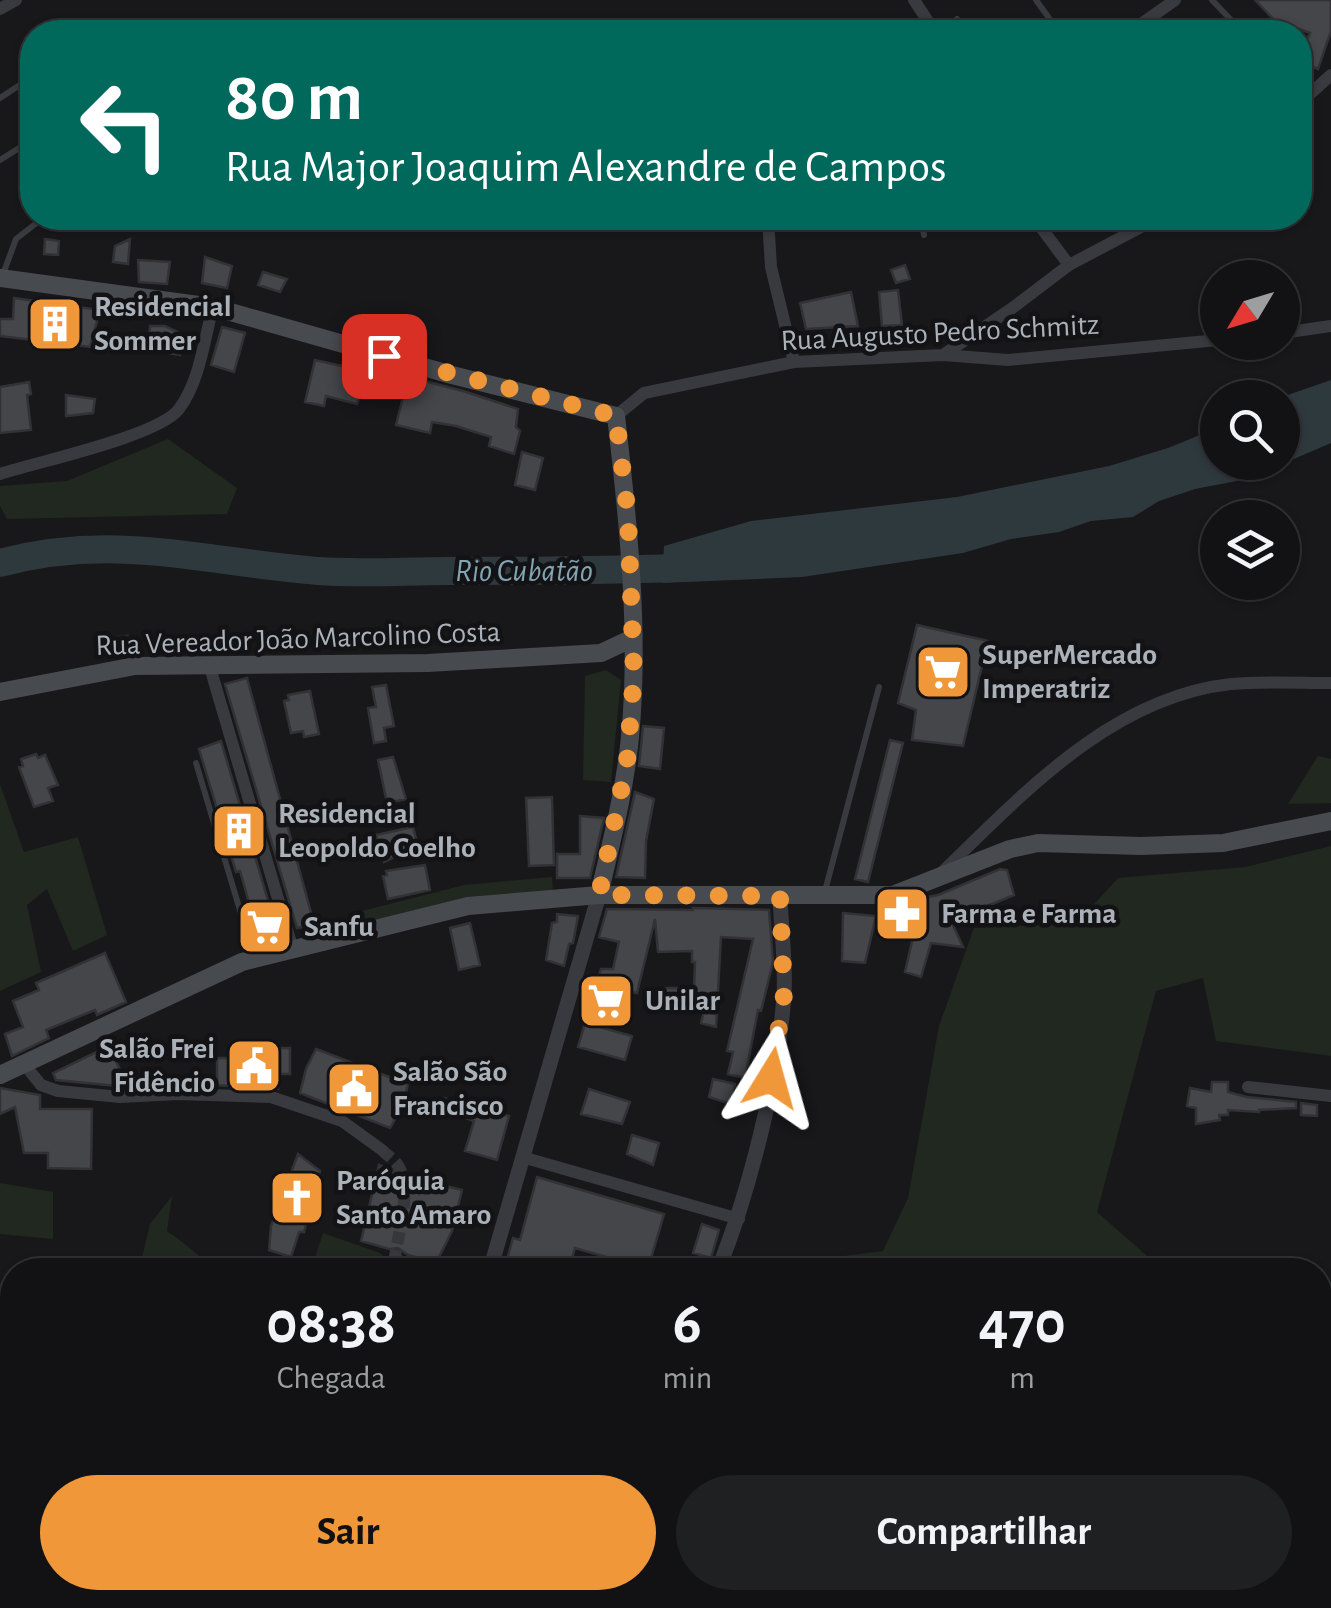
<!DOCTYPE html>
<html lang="pt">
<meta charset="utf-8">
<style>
body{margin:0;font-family:"Alegreya Sans",sans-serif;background:#1f2022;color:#f1f3f6;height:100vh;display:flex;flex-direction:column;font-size:38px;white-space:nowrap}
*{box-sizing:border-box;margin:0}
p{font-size:32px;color:#9c9ea0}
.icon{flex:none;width:55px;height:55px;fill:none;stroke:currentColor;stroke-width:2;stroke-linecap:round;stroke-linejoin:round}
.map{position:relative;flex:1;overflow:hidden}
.drawer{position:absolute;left:0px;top:1258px;width:1332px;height:352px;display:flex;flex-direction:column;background:#121214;border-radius:40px 40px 0 0;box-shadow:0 2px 8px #0004,0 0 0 2px #313234}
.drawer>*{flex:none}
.hud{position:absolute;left:20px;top:20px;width:1292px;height:210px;border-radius:40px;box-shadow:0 2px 8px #0004,0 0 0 2px #313234;background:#00695c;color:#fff;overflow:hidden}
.needle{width:65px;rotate:232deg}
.buttons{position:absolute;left:1200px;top:260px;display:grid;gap:20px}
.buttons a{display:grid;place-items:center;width:100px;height:100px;border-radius:50%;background:#121214;box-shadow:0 2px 8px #0004,0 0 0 2px #313234;font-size:50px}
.pin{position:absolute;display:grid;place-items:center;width:85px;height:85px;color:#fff;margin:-42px;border-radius:20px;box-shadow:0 5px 15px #0006}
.me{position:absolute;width:110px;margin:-55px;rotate:8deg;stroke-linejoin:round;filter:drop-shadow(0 0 8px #0008)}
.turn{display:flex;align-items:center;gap:35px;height:210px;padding:0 40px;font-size:45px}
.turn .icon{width:130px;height:130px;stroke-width:2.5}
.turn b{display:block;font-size:70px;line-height:85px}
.eta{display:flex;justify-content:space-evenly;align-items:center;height:170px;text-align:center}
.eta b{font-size:60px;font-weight:700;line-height:70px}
.cta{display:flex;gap:20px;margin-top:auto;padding:20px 40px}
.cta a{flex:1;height:115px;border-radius:60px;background:#f09739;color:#111;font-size:40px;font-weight:700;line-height:115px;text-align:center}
.cta a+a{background:#1f2022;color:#f1f3f6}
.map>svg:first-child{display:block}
</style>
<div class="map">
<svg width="1331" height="1608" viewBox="0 0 1331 1608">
<rect width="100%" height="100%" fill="#18181a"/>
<path fill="#20281f" d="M168,439L237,488L227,514L7,519L0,506V486L67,481Z
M129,634L131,652L106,655L103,638Z
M606,670L621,680L611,782L583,780L585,676Z
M1318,756L1331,759V803L1288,804Z
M0,784L24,852L78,837L107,935L73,951L47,889L27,905L41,972L0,991Z
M1331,846V1056L1216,1041L1203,978L1156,991L1097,1212L1163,1270H798L828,1258L883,1251L908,1198L939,1026L974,928L1077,923L1118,878L1245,867Z
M552,877L553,893L354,930L350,914L464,885Z
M0,1183L53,1192V1239L0,1234Z
M172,1196L167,1231C186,1243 199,1258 219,1270H139L150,1224Z
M323,1233L380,1253L397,1270H311Z
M1331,1585V1608H1261L1277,1598H1320V1587Z"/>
<path fill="#2e393e" d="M1331,380V443L1247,479L1195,489L1159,501L1133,517L1091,521L1059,532L1011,539L963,553L802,577L662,583L664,546L751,521L957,497L1109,466L1168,448L1217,428L1218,462H1282V397Z"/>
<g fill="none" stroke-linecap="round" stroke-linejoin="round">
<path stroke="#2e393e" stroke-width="28" d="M0,563C117,532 203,562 318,571C361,574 405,571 448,571C532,571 615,571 699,567"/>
</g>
<path fill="#44464a" stroke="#323236" stroke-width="2.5" d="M1255,0H1331V31L1318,69L1313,67L1300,78V53L1310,33L1283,23L1280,26Z
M45,239L59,241L58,255L44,254Z
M130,239L128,264L113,262L115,246Z
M205,257L232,266L227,288L202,283Z
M138,260L170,262L167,284L139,282Z
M905,265L910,279L896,283L891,270Z
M263,272L287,279L280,292L258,285Z
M898,290L902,325L882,326L879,292Z
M851,292L858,326L806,329L800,303Z
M14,298L100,310L90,347L0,336V319H13Z
M150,326H165L178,332L180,355L148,350Z
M222,327L245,333L234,372L211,365Z
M344,358L370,365L357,404L326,396L324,406L305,402L315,360L342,366Z
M393,373L463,391L518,409L516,427L520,431L514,454L489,446L491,437L456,426L432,422L430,433L396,425L403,397L387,393Z
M29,382L31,394L27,395L31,430L0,433V387Z
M66,395L95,399L93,413L66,416Z
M522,452L543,458L535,490L515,485Z
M917,625L988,641L963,746L912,740L916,710L898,703Z
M247,678L315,927L303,930L302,927L297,928L225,684Z
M386,685L394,726L384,728L386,741L374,743L368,708L376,707L372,687Z
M310,691L319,734L304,737L303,731L291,733L284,701L289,700L288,695Z
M643,726L664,728L660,769L639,766Z
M890,740L903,743L868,882L855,879Z
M221,741L277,931L272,933L270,927L257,931L240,871L236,872L199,749Z
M36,754L38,758L45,755L58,785L48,788L53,801L34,807L19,767L23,766L21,759Z
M393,757L406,799L387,803L378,760Z
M635,792L654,799L646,841L645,878L616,877Z
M552,797L554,865L529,866L526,798Z
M580,816L604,818L590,878H557V854H580Z
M413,827L418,846L384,862L376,835Z
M425,865L430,890L388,899L383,876L387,875L386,871Z
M1000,869L1007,870L1014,895L951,921L963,947L931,943L921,977L905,972L922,898L938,895Z
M693,908L769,910L773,962L761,1011L758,1010L745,1078L728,1074L733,1052L727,1051L753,939L721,937L716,1027L701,1023L707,999L663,1005L662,988H694L695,962H692V951L658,952L655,919L637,993L596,984L601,969H613L619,942L599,937L607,909L693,910Z
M843,913L876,916L865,963L842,961Z
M557,914L578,916L573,943L569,944L564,966L546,960L552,923L557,922Z
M470,923L480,965L459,970L450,928Z
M105,953L126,1002L97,1015L95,1010L46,1030L49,1038L12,1056L5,1034L23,1027L13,1001L39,990L36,983Z
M585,1023L632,1036L625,1060L578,1047Z
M109,1046L128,1087L56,1080L53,1073Z
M250,1048H290V1074H278V1089L217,1085V1058H250Z
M316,1049L408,1084L403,1105L390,1128L300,1093L306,1069Z
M713,1079L735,1084L732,1100L727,1103L709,1097Z
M1212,1082H1228V1092L1247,1097L1296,1102V1108L1259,1110V1112L1228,1110V1115H1219L1220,1120L1196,1124V1108L1187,1106L1190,1088L1211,1092Z
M0,1088L40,1095V1109H92L91,1169L48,1168V1153H24L15,1107L0,1114Z
M589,1089L630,1102L622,1124L581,1114Z
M444,1098L509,1116L497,1160L465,1151L474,1121L441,1109Z
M1301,1103L1317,1105V1116L1301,1115Z
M632,1135L659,1143L653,1165L627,1154Z
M298,1154L320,1171L304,1232H299L291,1257L269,1250L271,1226Z
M379,1165L412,1178L462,1190L452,1231L436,1263L408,1255L398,1248L389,1249L361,1241Z
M537,1177L664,1214L648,1269L575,1248L569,1270H552L554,1263L530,1260L527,1270H504L513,1238L520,1240Z
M702,1224L719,1230L711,1258L693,1253Z
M0,1300L12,1302V1395L0,1393Z
M6,1402H12V1499L5,1531L0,1530V1427Z"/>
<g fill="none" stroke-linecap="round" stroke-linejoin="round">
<path stroke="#35373a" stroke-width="12" stroke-dasharray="12 6" stroke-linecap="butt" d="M382,1150C387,1155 396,1161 399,1167C412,1191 398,1233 395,1257"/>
<path stroke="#393a3f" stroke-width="6" d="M1036,0L1059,32
M1212,0L1232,21
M957,19L966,32
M0,98L32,77
M0,160L32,140
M921,218L924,235
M2,277L16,239L43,218
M196,763L253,954
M825,891L879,687"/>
<path stroke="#393a3f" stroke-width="12" d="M914,0L935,32
M0,9L16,0
M1130,32L1175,0
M1300,103L1331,75
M768,218L771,267L794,362
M1034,218L1069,265
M1282,333L1331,326
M943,355L1011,309L1069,265L1158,218
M616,416L644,393L794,362L943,355L1008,360L1218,340
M0,474C37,462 159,436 179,409C200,381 204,340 213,307
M209,664L293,950
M941,873C1022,795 1111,697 1231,684C1264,681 1298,683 1331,683
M24,1064L41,1085L58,1091L120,1097L178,1094L271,1097L342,1121L382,1150
M1248,1087L1331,1096
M522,1157L739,1219
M395,1257L410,1270
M1320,1525L1331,1480
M1320,1553L1331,1551
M585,1598L603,1606"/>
<path stroke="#393a3f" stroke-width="15" d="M490,1270L599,895
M718,1270C749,1193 778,1079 784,995C786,963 781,929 780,896
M0,1583L12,1584
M132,1598L223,1608
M351,1608L355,1598
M643,1608L646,1598"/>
<path stroke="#474a4f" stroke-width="18" d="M0,278L213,307L452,375L616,416C628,518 640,635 630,737C625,790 611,843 599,895
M0,692L135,666L428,663L601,653L633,638
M0,1075L242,962L468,906L599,895H893L1010,849L1038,843L1141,846L1223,843L1331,821"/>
</g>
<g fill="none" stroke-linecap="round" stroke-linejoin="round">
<path stroke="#f09739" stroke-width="18" stroke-dasharray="0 32.4" d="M384,356L616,416L628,515L634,675L627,762L599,895L780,896L784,995L771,1078"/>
</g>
<defs>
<g id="building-square" transform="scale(2.875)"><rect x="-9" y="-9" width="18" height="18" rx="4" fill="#f09739" stroke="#131315"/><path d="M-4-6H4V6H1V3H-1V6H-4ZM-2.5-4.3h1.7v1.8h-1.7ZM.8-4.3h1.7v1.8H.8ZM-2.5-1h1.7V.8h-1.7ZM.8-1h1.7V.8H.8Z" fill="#fff"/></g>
<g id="supermarket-square" transform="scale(2.875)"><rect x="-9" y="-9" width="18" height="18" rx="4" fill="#f09739" stroke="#131315"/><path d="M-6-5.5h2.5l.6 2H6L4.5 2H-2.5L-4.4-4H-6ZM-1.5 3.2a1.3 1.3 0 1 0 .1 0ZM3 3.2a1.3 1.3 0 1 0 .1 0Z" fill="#fff"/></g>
<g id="pharmacy-square" transform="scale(2.875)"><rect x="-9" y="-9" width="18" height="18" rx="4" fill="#f09739" stroke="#131315"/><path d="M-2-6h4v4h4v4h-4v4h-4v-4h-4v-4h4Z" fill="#fff"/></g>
<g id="civic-square" transform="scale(2.875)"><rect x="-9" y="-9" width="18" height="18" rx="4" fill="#f09739" stroke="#131315"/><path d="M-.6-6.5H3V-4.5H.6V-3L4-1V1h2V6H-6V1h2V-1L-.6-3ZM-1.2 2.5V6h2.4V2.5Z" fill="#fff"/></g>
<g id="church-square" transform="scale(2.875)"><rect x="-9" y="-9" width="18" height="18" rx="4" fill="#f09739" stroke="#131315"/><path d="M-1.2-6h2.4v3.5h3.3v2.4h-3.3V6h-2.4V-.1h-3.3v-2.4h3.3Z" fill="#fff"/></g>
</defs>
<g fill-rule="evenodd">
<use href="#building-square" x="55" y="324"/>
<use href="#supermarket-square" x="943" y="672"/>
<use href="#building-square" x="239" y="831"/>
<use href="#pharmacy-square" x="902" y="914"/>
<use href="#supermarket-square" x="265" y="927"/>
<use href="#supermarket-square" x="606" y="1001"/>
<use href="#civic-square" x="254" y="1066"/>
<use href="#civic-square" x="354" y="1089"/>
<use href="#church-square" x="297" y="1198"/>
</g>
<g text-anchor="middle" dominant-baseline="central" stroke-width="9" stroke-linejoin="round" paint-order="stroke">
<g font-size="30" font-weight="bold" fill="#aab1b9" stroke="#131315" text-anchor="start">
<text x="94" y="307">Residencial<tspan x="94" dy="34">Sommer</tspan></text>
<text x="982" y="655">SuperMercado<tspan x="982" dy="34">Imperatriz</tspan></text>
<text x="278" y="814">Residencial<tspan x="278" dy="34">Leopoldo Coelho</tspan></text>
<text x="941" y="914">Farma e Farma</text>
<text x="304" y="927">Sanfu</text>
<text x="645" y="1001">Unilar</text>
<text x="215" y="1049" text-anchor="end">Salão Frei<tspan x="215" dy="34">Fidêncio</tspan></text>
<text x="393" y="1072">Salão São<tspan x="393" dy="34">Francisco</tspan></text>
<text x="336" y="1181">Paróquia<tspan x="336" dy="34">Santo Amaro</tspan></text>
</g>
<g font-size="30" fill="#aab1b9" stroke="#131315">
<text transform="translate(940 333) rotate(-3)">Rua Augusto Pedro Schmitz</text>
<text transform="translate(298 639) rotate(-2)">Rua Vereador João Marcolino Costa</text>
</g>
<g font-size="32" font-style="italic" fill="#82a4b3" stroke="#131315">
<text x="524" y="571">Rio Cubatão</text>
</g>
</g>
</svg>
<div class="buttons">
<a><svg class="needle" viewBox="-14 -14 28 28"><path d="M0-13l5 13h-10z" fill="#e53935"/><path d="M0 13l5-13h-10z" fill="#9c9ea0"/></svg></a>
<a><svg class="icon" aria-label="search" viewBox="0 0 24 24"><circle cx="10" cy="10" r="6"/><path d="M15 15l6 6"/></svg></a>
<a><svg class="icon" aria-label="layers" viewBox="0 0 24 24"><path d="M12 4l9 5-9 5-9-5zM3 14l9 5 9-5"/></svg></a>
</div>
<div class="pin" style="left:384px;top:356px;background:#d93025"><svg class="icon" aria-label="arrive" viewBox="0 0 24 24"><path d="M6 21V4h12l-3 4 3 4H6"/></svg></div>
<svg class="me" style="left:771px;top:1078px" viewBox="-20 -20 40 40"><path d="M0-17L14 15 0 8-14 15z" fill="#f09739" stroke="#fff" stroke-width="4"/></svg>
<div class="hud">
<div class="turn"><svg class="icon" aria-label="left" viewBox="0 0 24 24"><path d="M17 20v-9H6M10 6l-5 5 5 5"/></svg><div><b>80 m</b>Rua Major Joaquim Alexandre de Campos</div></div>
</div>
<section class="drawer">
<div class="eta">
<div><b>08:38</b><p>Chegada</p></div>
<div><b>6</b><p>min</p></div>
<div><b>470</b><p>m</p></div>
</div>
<div class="cta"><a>Sair</a><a>Compartilhar</a></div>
</section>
</div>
